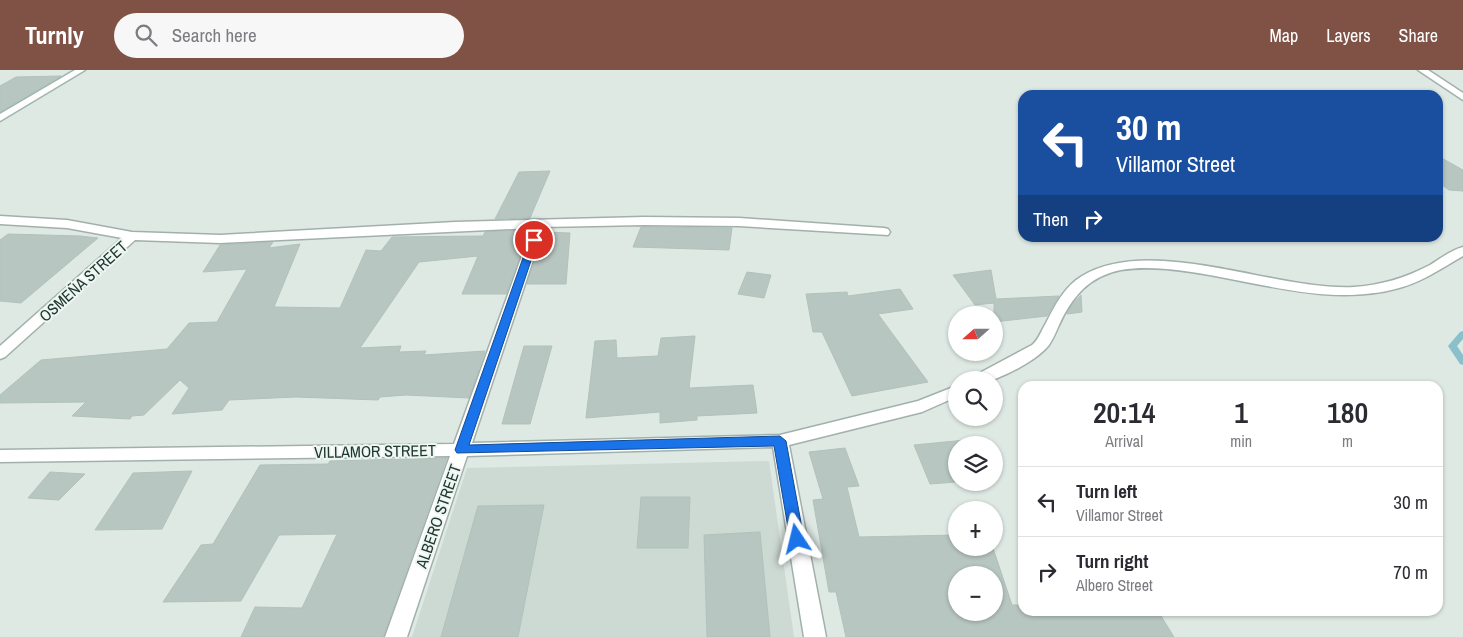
<!DOCTYPE html>
<meta charset="utf-8">
<style>
body{margin:0;font-family:"Archivo Narrow",sans-serif;background:#f7f7f7;color:#2b2b33;height:100vh;display:flex;flex-direction:column;font-size:19px;white-space:nowrap}
*{box-sizing:border-box;margin:0}
p{font-size:16px;color:#7c7c81}
.icon{flex:none;width:28px;height:28px;fill:none;stroke:currentColor;stroke-width:2;stroke-linecap:round;stroke-linejoin:round}
.map{position:relative;flex:1;overflow:hidden}
.details{position:absolute;left:1018px;top:311px;width:425px;height:235px;display:flex;flex-direction:column;background:#fff;border-radius:15px;box-shadow:0 1px 4px #0004}
.details>*{flex:none}
.guide{position:absolute;left:1018px;top:20px;width:425px;height:152px;border-radius:15px;box-shadow:0 1px 4px #0004;background:#1a4fa0;color:#fff;overflow:hidden}
.needle{width:32px;rotate:249deg}
.buttons{position:absolute;left:948px;top:236px;display:grid;gap:10px}
.buttons a{display:grid;place-items:center;width:55px;height:55px;border-radius:50%;background:#fff;box-shadow:0 1px 4px #0004;font-size:25px}
.pin{position:absolute;display:grid;place-items:center;width:42px;height:42px;color:#fff;margin:-21px;border:2px solid #fff;border-radius:50%;box-shadow:0 1px 5px #0007}
.me{position:absolute;width:55px;margin:-28px;rotate:350deg;stroke-linejoin:round;filter:drop-shadow(0 0 4px #0008)}
.turn{display:flex;align-items:center;gap:18px;height:105px;padding:0 15px;font-size:22px}
.turn .icon{width:65px;height:65px;stroke-width:2.5}
.turn b{display:block;font-size:35px;line-height:42px}
.then{display:flex;align-items:center;height:48px;padding:0 15px;background:#0003;gap:10px;font-size:19px}
.eta{display:flex;justify-content:space-evenly;align-items:center;height:85px;text-align:center}
.eta b{font-size:30px;font-weight:600;line-height:35px}
ul{padding:0;list-style:none}
li{display:flex;align-items:center;gap:15px;height:70px;padding:0 15px;border-top:1px solid #e1e1e2}
li div{flex:1}
li b{display:block;font-size:19px}
li em{font-style:normal}
header{display:flex;align-items:center;gap:30px;box-sizing:border-box;height:70px;padding:0 25px;background:#805245;color:#fff}
header strong{font-size:24px}
nav{display:flex;gap:28px;margin-inline-start:auto;font-size:18px}
.search{width:350px;height:45px;background:#f7f7f7;display:flex;align-items:center;gap:12px;box-sizing:border-box;padding:0 18px;border-radius:28px;color:#7c7c81;font-size:19px}
.map>svg:first-child{display:block}
</style>
<header>
<strong>Turnly</strong>
<div class="search"><svg class="icon" aria-label="search" viewBox="0 0 24 24"><circle cx="10" cy="10" r="6"/><path d="M15 15l6 6"/></svg>Search here</div>
<nav><a>Map</a><a>Layers</a><a>Share</a></nav>
</header>
<div class="map">
<svg width="1463" height="567" viewBox="0 0 1463 567">
<rect width="100%" height="100%" fill="#dee9e4"/>
<path fill="#cdd9d3" d="M769,391L794,567H412L467,398Z"/>
<g fill="none" stroke-linecap="round" stroke-linejoin="round">
<path fill="#89c0cc" fill-rule="evenodd" d="M1463,261V269L1457,276L1463,285V295L1460,294L1448,276L1460,262Z"/>
</g>
<path fill="#b7c6c0" stroke="#b1c2bb" fill-rule="evenodd" d="M61,6L0,42V16L16,7Z
M1438,86L1463,100V121L1449,120L1438,112Z
M550,101L530,148L495,149L519,102Z
M641,157L732,158L729,180L633,177Z
M525,160L529,162L506,224H462L478,186L419,192L360,278L401,276L399,282L426,281L424,285L485,281L469,328L406,325L380,327L378,330L296,327L229,330L222,340L172,344L189,318L180,310L144,345L132,346L130,349L72,346L86,332L0,333V325L41,290L167,279L189,253L217,252L247,199L203,202L220,175L273,172L269,178L300,174L274,237L340,238L366,180L381,181L392,167L483,166L485,162Z
M544,162L570,163L566,214H527Z
M8,164L80,166L98,168L21,233L0,231V170Z
M991,200L996,229L1059,226L1047,246L994,252V233L975,235L953,205Z
M747,202L771,205L764,228L738,224Z
M900,219L913,239L878,244L928,312L852,326L822,262H813L806,224L847,222L848,226Z
M1081,225L1082,242L1067,244L1071,236Z
M695,266L689,318L753,315L757,343L697,346V350L660,353V342L586,348L595,271L616,270L617,288L658,286L661,268Z
M524,276H552L530,354H502Z
M976,369L979,375H956V412L930,414L914,375Z
M845,378L859,416L847,417L859,467L956,465V478H993L1012,535H1022V541H1158L1174,567H846L836,522H829L813,430L823,429L809,382ZM956,505H994V542H956Z
M447,388L383,567H241L255,537L302,538L337,464L279,465L241,531L163,532L201,475L213,474L260,395L328,394L330,391Z
M192,401L162,459L95,460L133,403Z
M50,402L85,404L59,430L28,428Z
M641,427H690L688,478H637Z
M544,435L518,567H441L478,436Z
M760,462L770,567H707L704,465Z"/>
<g fill="none" stroke-linecap="round" stroke-linejoin="round">
<g stroke="#a2b0ab" stroke-width="3">
<path id="street" d="M1418,0H1428L1463,23V30Z
M0,146L67,150L132,162L220,165L455,152L644,147L739,148L884,158L888,159L890,162L888,165L739,156L644,155L544,157L472,373L780,365L918,331L956,316V327L922,342L789,375L826,567H804L773,377L467,386L407,567H385L450,386L0,392V380L454,374L532,158L220,173L135,170L5,287L0,289V276L122,168L67,158L0,154Z
M1463,177V186C1442,198 1422,212 1399,218C1339,235 1275,217 1215,206C1185,201 1152,195 1121,200C1089,206 1072,227 1059,255C1056,262 1053,269 1049,275C1038,289 1011,303 995,309C988,311 979,310 972,310L974,306L1032,275C1039,269 1041,261 1046,253C1055,235 1065,216 1082,206C1152,164 1275,221 1354,217C1382,215 1405,208 1430,195C1440,189 1451,180 1463,177Z"/>
</g>
<g stroke="#9eb4ac" stroke-width="3">
<path id="secondary" d="M75,0H85L0,51V44Z"/>
</g>
<use href="#street" fill="#fff" fill-rule="evenodd"/>
<use href="#secondary" fill="#fff" fill-rule="evenodd"/>
</g>
<path fill="#1a73e8" stroke="#114b97" d="M530,168L538,170L469,375L780,366L786,371L804,469L802,473H792L790,469L774,376L457,383L455,380Z"/>
<g text-anchor="middle" dominant-baseline="central" stroke-width="4" stroke-linejoin="round" paint-order="stroke">
<g font-size="16" fill="#213832" stroke="#eef6f2">
<text transform="translate(83 211) rotate(-42)">OSMEÑA STREET</text>
<text transform="translate(375 381) rotate(-1)">VILLAMOR STREET</text>
<text transform="translate(438 446) rotate(-71)">ALBERO STREET</text>
</g>
</g>
</svg>
<div class="buttons">
<a><svg class="needle" viewBox="-14 -14 28 28"><path d="M0-13l5 13h-10z" fill="#e53935"/><path d="M0 13l5-13h-10z" fill="#7c7c81"/></svg></a>
<a><svg class="icon" aria-label="search" viewBox="0 0 24 24"><circle cx="10" cy="10" r="6"/><path d="M15 15l6 6"/></svg></a>
<a><svg class="icon" aria-label="layers" viewBox="0 0 24 24"><path d="M12 4l9 5-9 5-9-5zM3 14l9 5 9-5"/></svg></a>
<a>+</a>
<a>−</a>
</div>
<div class="pin" style="left:534px;top:170px;background:#d93025"><svg class="icon" aria-label="arrive" viewBox="0 0 24 24"><path d="M6 21V4h12l-3 4 3 4H6"/></svg></div>
<svg class="me" style="left:797px;top:469px" viewBox="-20 -20 40 40"><path d="M0-17L14 15 0 8-14 15z" fill="#1a73e8" stroke="#fff" stroke-width="4"/></svg>
<div class="guide">
<div class="turn"><svg class="icon" aria-label="left" viewBox="0 0 24 24"><path d="M17 20v-9H6M10 6l-5 5 5 5"/></svg><div><b>30 m</b>Villamor Street</div></div>
<div class="then">Then<svg class="icon" aria-label="right" viewBox="0 0 24 24"><path d="M7 20v-9h11M14 6l5 5-5 5"/></svg></div>
</div>
<section class="details">
<div class="eta">
<div><b>20:14</b><p>Arrival</p></div>
<div><b>1</b><p>min</p></div>
<div><b>180</b><p>m</p></div>
</div>
<ul>
<li><svg class="icon" aria-label="left" viewBox="0 0 24 24"><path d="M17 20v-9H6M10 6l-5 5 5 5"/></svg><div><b>Turn left</b><p>Villamor Street</p></div><em>30 m</em></li>
<li><svg class="icon" aria-label="right" viewBox="0 0 24 24"><path d="M7 20v-9h11M14 6l5 5-5 5"/></svg><div><b>Turn right</b><p>Albero Street</p></div><em>70 m</em></li>
</ul>
</section>
</div>
